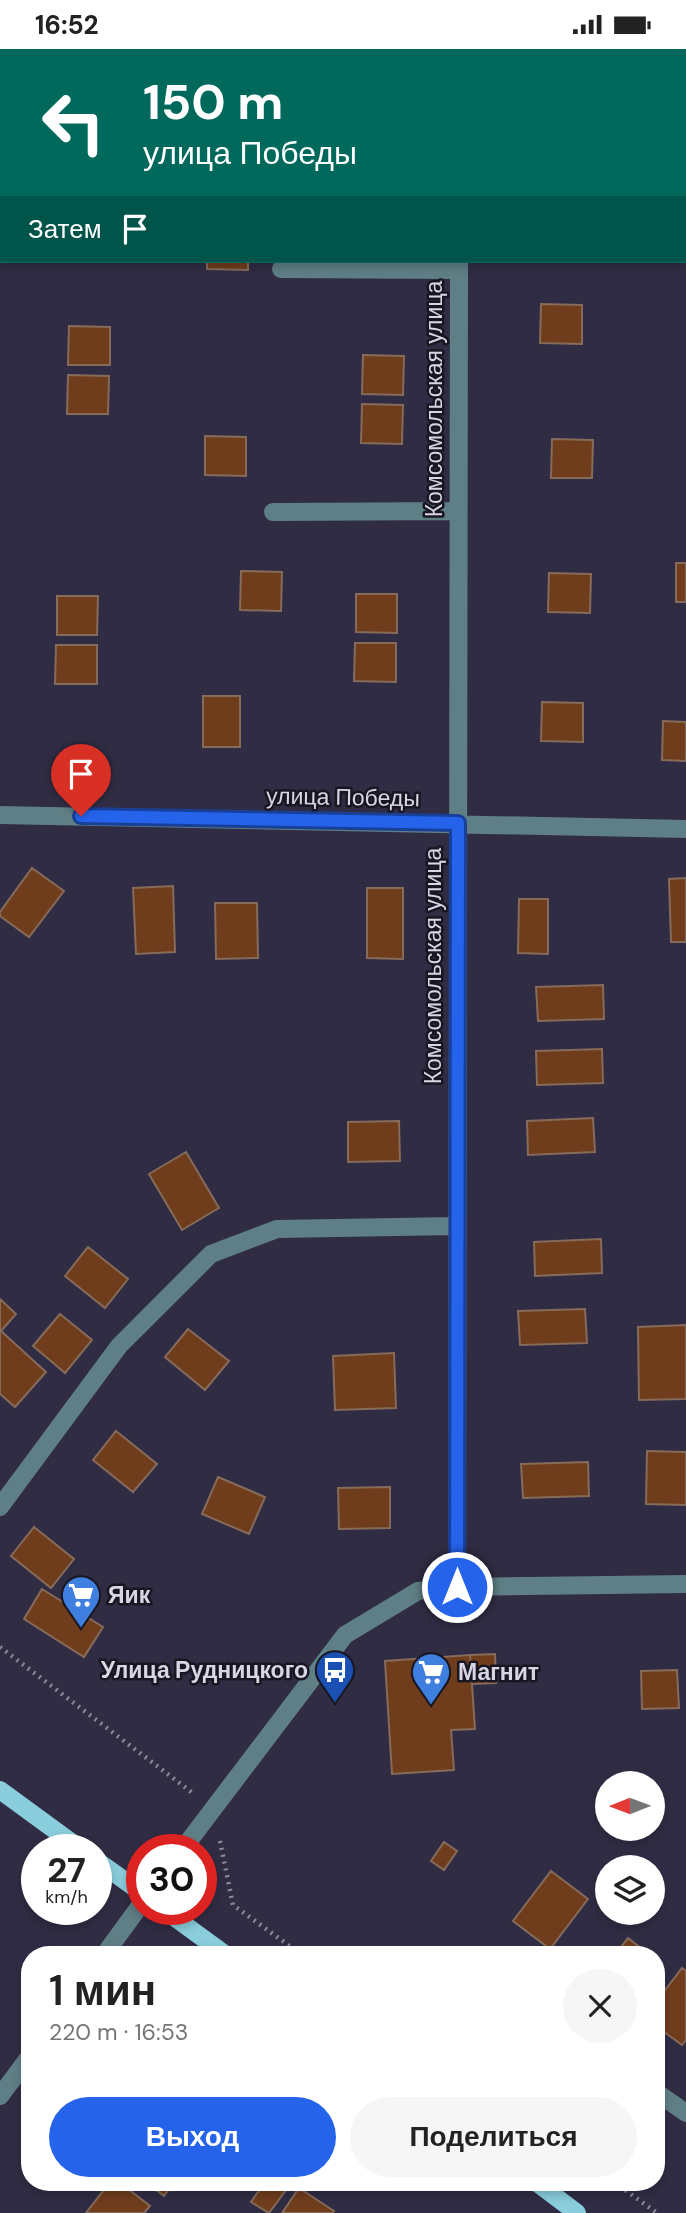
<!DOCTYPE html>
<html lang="ru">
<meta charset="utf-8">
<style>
body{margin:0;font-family:"DM Sans",sans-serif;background:#f6f6f6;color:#222;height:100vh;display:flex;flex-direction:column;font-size:26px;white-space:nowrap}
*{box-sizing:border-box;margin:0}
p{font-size:23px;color:#767676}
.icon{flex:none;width:38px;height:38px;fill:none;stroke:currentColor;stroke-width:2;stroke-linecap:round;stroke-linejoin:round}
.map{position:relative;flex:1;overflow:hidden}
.sheet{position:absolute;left:21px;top:1897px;width:644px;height:245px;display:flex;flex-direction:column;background:#fff;border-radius:28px;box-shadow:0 4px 10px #0003}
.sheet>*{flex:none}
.top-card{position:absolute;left:0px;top:0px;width:686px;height:214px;box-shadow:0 4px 10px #0003;background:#00695c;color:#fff;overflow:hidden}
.needle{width:46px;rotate:269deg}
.buttons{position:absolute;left:595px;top:1722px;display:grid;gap:14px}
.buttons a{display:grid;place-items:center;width:70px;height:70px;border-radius:50%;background:#fff;box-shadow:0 4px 10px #0003;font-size:35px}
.speed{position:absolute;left:21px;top:1785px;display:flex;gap:14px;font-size:35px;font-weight:700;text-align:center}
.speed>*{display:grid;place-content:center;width:91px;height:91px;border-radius:50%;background:#fff;box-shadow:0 4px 10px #0003;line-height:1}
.speed small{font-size:18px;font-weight:400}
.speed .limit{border:10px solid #d22;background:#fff;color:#111}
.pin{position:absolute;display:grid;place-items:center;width:60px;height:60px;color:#fff;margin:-72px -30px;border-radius:50% 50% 50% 0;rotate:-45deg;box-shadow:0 0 7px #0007}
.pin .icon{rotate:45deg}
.me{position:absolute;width:77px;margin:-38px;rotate:0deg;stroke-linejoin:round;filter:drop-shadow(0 0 5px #0008)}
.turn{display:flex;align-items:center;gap:24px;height:147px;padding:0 28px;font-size:32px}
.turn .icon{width:91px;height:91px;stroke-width:2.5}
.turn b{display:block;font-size:49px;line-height:60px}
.then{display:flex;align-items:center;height:66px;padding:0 28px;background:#0003;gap:14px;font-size:26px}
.round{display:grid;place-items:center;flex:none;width:74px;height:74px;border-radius:37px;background:#f6f6f6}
.head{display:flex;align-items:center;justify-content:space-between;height:119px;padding:0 28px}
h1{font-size:42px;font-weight:600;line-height:52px}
.cta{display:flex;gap:14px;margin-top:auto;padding:14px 28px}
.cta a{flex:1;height:80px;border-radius:42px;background:#2563eb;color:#fff;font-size:28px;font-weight:600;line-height:80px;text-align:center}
.cta a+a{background:#f6f6f6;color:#222}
.status{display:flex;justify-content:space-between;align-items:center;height:49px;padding:0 35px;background:#fff;direction:ltr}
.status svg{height:19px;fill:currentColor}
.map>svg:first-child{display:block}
</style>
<div class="status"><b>16:52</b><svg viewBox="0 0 49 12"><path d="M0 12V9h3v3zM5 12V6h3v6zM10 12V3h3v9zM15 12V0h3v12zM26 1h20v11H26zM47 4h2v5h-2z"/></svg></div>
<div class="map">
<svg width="686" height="2164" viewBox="0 0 686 2164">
<rect width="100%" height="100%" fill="#302c44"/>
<path fill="#6f3d1c" stroke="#866b5a" stroke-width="2" d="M207,212H248V221L207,220Z
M541,255L582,256V295L540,294Z
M69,277L110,278V316H68Z
M363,306L404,307L403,346L362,345Z
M68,326L109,327L108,365H67Z
M362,355L403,356L402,395L361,394Z
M205,387L246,388V427L205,426Z
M552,390L593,391L592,429H551Z
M676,514H686V553H676Z
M241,522L282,523L281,562L240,561Z
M549,524L591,525L590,564L548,563Z
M356,545H397V584L356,583Z
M57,547H98L97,586H57Z
M355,594H396V633L354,632Z
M56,596H97V635H55Z
M203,647H240V698H203Z
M542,653L583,654V693L541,692Z
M663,672L686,673V712L662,711Z
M32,819L64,842L29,888L0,867V863Z
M686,829V893H671L669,830Z
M173,837L175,903L136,905L133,839Z
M367,839H403V910L367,909Z
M519,850H548V905L518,904Z
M215,854H257L258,909L216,910Z
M603,936L604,970L538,972L536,938Z
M602,1000L603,1034L537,1036L536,1002Z
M593,1069L595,1103L528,1106L527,1072Z
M399,1072L400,1112L348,1113V1073Z
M186,1103L219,1159L182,1181L149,1125Z
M601,1190L602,1224L535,1227L534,1193Z
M88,1198L128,1230L105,1259L65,1227Z
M0,1250L16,1265L1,1282L46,1323L15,1358L0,1345Z
M585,1260L587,1294L520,1296L518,1262Z
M60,1265L92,1291L65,1324L33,1297Z
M686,1276V1350L639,1351L638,1278Z
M188,1280L229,1312L205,1341L165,1308Z
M394,1304L396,1359L335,1361L333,1307Z
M116,1382L157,1415L133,1443L93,1411Z
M647,1402L686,1403V1456L646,1455Z
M588,1413L589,1447L523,1449L521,1415Z
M218,1428L265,1448L249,1485L202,1465Z
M390,1438V1479L339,1480L338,1439Z
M34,1478L74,1510L51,1539L11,1507Z
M42,1540L103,1578L84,1608L24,1570Z
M495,1605L496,1634L472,1635L470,1606Z
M470,1606L475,1680L451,1681L454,1721L392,1725L385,1612Z
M677,1621L679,1659L642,1660L641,1622Z
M444,1793L457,1802L444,1821L431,1812Z
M551,1822L588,1850L550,1900L513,1872Z
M628,1889L650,1906H615Z
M682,1919L686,1922V1991L682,1996L656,1977V1953Z
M110,2133H119L150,2157L144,2164H86Z
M146,2133H174L164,2147Z
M265,2133H292L269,2164L251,2153Z
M299,2139L334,2162L333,2164H282Z"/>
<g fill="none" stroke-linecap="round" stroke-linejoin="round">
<path stroke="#8b899c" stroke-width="4.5" stroke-dasharray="2 5" stroke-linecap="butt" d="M0,1598L194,1745
M220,1792L233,1856L302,1906
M614,2133L657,2164"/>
<path stroke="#5f7f86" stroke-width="18" d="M459,2V0
M281,220L459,221
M273,463L458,462
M0,766L686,780
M0,1458L119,1297L211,1205L277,1180L457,1177
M457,1538L459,212
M182,1801L345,1586L418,1542L457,1538L686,1535
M104,1906L142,1854
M656,2043L686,2064
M0,2047L30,2007"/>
<path stroke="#8acddc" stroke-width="18" d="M0,1741L82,1801
M96,1811L142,1844
M163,1860L226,1906
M536,2133L577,2164"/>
</g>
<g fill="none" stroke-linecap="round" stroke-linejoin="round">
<g stroke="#184099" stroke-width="18">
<path id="route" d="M81,767L458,774L457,1538"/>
</g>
<use href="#route" stroke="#2563eb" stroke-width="12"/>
</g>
<defs>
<g id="supermarket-pin" transform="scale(2.0125)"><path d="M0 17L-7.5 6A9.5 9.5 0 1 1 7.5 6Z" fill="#3f7fe0" stroke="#181621"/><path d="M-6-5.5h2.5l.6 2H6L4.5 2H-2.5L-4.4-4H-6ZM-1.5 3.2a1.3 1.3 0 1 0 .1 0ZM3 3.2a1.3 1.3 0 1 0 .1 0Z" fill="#fff"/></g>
<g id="bus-pin" transform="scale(2.0125)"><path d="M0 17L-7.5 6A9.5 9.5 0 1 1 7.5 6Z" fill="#1a4fb4" stroke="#181621"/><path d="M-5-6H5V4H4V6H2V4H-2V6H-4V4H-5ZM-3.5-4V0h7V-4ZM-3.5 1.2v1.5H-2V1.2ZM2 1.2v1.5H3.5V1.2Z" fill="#fff"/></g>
</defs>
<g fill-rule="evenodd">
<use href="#supermarket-pin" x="81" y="1546"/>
<use href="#bus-pin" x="335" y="1621"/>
<use href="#supermarket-pin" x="431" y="1623"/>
</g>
<g text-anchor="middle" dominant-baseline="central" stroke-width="5" stroke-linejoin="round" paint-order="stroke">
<g font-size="23" fill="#d8d6e6" stroke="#181621">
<text transform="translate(434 350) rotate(-90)">Комсомольская улица</text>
<text transform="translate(343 748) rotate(1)">улица Победы</text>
<text transform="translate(433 917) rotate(-90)">Комсомольская улица</text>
</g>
<g font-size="23" font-weight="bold" fill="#d8d6e6" stroke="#181621" text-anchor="start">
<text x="108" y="1546">Яик</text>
<text x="308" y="1621" text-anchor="end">Улица Рудницкого</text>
<text x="458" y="1623">Магнит</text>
</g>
</g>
</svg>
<div class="buttons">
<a><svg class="needle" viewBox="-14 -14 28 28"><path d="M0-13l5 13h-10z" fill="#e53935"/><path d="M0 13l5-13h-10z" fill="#767676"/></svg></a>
<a><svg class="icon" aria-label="layers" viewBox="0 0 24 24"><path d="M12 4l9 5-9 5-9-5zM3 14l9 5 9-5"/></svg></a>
</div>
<div class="speed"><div>27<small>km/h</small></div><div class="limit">30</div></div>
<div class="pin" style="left:81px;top:767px;background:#d93025"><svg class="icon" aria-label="arrive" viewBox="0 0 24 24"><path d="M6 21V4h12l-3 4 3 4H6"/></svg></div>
<svg class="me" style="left:457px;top:1538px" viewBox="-20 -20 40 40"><circle r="17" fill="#2563eb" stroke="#fff" stroke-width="3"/><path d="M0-11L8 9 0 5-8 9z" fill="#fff"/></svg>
<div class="top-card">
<div class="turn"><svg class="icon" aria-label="left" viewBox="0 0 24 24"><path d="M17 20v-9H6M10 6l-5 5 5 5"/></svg><div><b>150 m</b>улица Победы</div></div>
<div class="then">Затем<svg class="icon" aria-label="arrive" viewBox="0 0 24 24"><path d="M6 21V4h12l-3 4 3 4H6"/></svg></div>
</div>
<section class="sheet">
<div class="head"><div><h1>1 мин</h1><p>220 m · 16:53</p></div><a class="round"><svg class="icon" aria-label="close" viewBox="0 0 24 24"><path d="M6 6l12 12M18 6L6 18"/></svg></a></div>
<div class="cta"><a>Выход</a><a>Поделиться</a></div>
</section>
</div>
